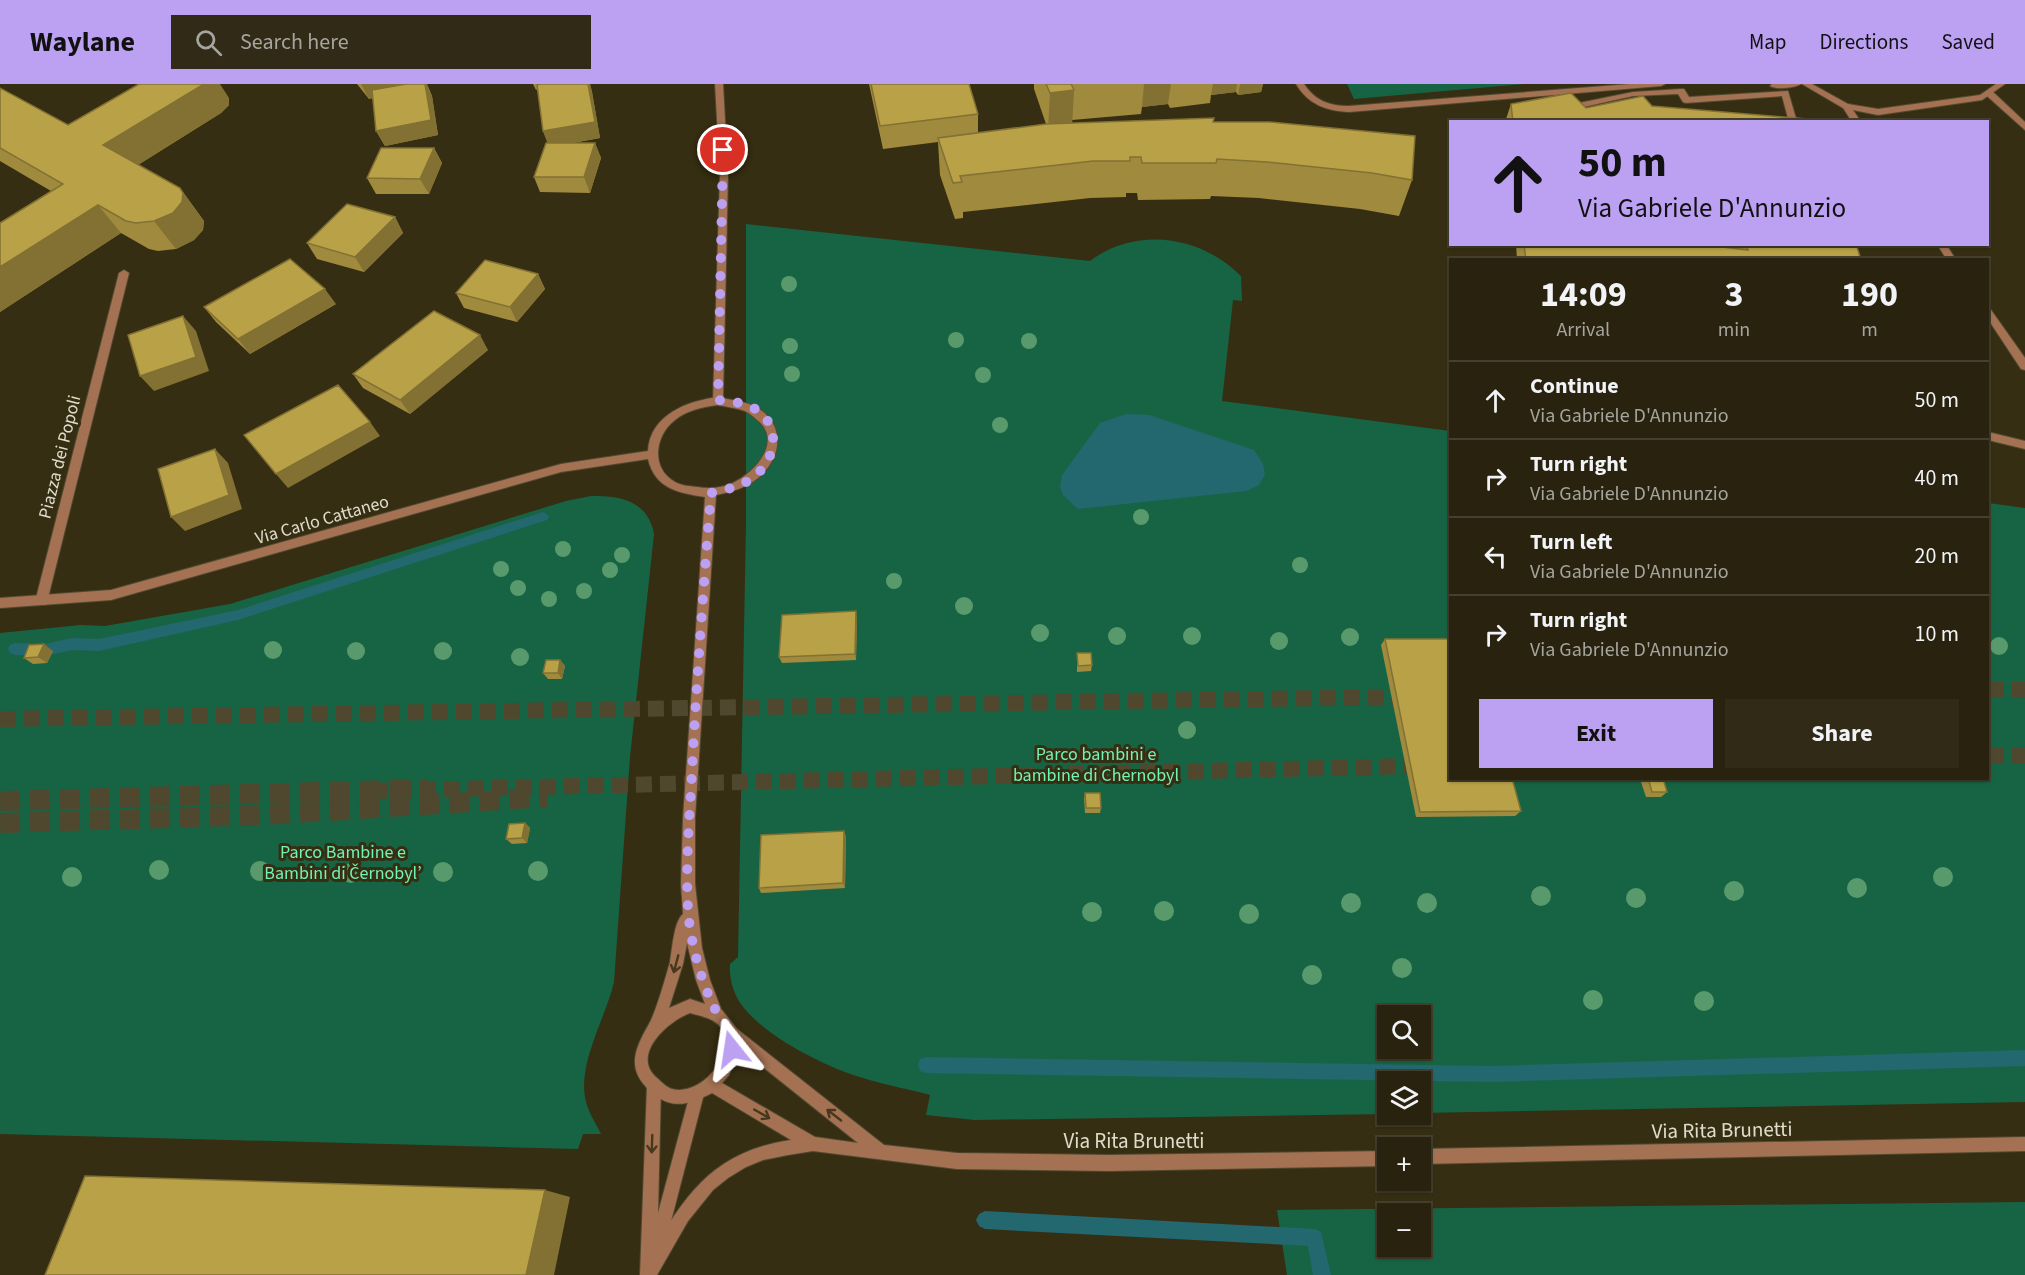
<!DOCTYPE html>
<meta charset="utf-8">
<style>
body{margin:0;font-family:"Source Sans 3",sans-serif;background:#302a17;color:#f1f3f6;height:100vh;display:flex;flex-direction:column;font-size:22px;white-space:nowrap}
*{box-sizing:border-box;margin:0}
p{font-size:20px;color:#a5a49e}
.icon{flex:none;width:33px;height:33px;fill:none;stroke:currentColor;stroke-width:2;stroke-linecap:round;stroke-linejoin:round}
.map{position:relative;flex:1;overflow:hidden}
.side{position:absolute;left:1449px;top:174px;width:540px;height:522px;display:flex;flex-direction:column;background:#28220e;border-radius:0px;box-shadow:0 2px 4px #0004,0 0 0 2px #443f2e}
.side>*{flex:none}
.guide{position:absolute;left:1449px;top:36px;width:540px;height:126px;border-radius:0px;box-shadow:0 2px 4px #0004,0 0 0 2px #443f2e;background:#bca0f2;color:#111;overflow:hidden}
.tools{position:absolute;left:1377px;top:921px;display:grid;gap:12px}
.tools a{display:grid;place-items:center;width:54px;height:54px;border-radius:0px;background:#28220e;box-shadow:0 2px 4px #0004,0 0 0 2px #443f2e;font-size:30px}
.pin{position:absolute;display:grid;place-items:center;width:51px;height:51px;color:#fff;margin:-26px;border:3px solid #fff;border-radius:50%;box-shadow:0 2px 6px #0007}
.me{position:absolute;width:66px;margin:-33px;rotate:345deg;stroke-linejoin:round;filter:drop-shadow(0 0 4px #0008)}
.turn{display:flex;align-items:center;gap:21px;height:126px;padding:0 30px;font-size:27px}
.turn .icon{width:78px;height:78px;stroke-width:2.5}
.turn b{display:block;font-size:42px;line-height:51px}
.eta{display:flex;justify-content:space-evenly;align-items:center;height:102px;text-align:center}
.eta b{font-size:36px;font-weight:700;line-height:42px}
.button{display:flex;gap:12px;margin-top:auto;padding:12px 30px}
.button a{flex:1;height:69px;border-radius:0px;background:#bca0f2;color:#111;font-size:24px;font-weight:700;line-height:69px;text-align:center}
.button a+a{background:#302a17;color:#f1f3f6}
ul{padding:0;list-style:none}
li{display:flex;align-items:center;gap:18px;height:78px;padding:0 30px;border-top:2px solid #443f2e}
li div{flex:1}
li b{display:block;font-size:22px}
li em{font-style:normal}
header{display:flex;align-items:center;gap:36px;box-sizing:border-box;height:84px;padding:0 30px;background:#bca0f2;color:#111}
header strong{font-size:28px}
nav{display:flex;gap:33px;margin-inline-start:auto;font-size:21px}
.search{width:420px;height:54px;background:#302a17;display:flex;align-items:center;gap:15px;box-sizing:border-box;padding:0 21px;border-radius:0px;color:#a5a49e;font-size:22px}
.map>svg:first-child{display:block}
</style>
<header>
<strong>Waylane</strong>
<div class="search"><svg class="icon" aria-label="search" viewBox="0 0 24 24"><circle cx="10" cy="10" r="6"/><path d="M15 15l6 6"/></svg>Search here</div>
<nav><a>Map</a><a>Directions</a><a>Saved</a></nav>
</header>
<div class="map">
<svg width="2025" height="1191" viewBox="0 0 2025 1191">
<rect width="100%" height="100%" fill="#362e12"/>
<path fill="#176444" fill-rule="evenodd" d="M1347,0H1524L1354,15Z
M746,140L1090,177C1137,142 1201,152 1241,192L1242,217L1233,216L1222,317L1450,347V694H1988V419L2025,424V1018L1421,1029L1420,998H1388L1387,1030L975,1036L926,1031L930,1011C908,1005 885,1001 863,994C826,983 768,954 744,924C734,912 729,896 730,880L738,873L746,439ZM1388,932H1420V964H1388Z
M591,412C620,411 648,417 654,450L630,673L614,898C605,937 573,986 588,1024C591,1033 597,1041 601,1050H583L578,1065L0,1050V549L81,541L105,542L230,520L566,417Z
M2025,1118V1191H1287L1277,1126ZM1388,1130H1420V1162H1388Z"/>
<path fill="#23676f" d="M1126,330L1149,331L1254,366L1263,380L1265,391L1259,401L1246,407L1078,425L1063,411L1060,403L1062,391L1100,339Z"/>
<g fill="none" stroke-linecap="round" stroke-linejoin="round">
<path fill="#23676f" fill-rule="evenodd" d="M543,428L547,430L549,433L547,436L238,536L99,567L72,566L45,572L15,571L10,569L8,565L10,561L15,559L45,560L72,554L99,555L238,526Z
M2025,966V982L1492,998L926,989L920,987L918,981L920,975L926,973L1492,982Z
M985,1127L1315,1145L1321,1148L1331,1191H1313L1308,1162L985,1145L979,1142L976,1136L979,1130Z"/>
<path stroke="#50482e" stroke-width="16" stroke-dasharray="16 8" stroke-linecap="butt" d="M1988,606H2025
M0,635L1450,612
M1988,672L2025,671
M372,707L1450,681"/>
<path stroke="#50482e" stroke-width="20" stroke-dasharray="20 10" stroke-linecap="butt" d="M0,717L427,705
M0,739L267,731L547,713"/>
<g stroke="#514a30" stroke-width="2">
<path id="service" d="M1772,0H1801C1794,4 1777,6 1770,2Z
M1681,5H1684L1689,13L1788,7L1797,38H1789L1782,12L1686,19L1683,18L1678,10L1633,12L1570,26L1580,38H1571L1560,25L1564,22L1633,8Z
M1987,8H1993L2025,38V46L1987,12Z
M1843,20H1849L1861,38H1852L1842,22Z
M1937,160H1946L1956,176H1947Z
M124,186L129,189L47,518L45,521H37L35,518L119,189Z
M1988,225L1991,226L2025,274V286L2021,285L1988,235Z
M1988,348L2025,357V365L1988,356Z"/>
</g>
<g stroke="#514a30" stroke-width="2">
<path id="minor" d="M715,0H723L728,89L723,317L718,321L713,317L720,89Z
M1296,0H1304C1315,17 1330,22 1349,22L1630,0H1665L1661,2L1349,28C1326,27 1308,20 1296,0Z
M1802,0H1812L1848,20L1878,25L1980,11L1996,0H2005L1982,16L1878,31L1843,24Z
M654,994L659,996L661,1001L658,1129L690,1010L692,1005L697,1003L702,1005L704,1010L662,1172L660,1178L656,1179V1191H640L647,1001L649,996Z"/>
</g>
<g stroke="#514a30" stroke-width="2">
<path id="tertiary" d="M718,313C729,316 744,317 754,322C785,338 784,372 758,394C746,404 731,408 716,411L695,734V800L702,864L710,896L721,925L737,945L884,1061L957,1069L1109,1071L1388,1067V1082L1109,1087L957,1085L813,1067L788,1071L763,1076L746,1083L728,1094L713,1106L688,1137L657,1191H645L643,1186L645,1180C683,1114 710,1068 791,1056L712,1009C692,1019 675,1026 656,1012C625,988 633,968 649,940C656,928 666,892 670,878C672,866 674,837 683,830L681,800L683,734L705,413C679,409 655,405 648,375L561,388L111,516L0,524V514L111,506L561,380L648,367C650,331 687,317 718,313ZM718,321C727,323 737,324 745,327C749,329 753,332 756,335C784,356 756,388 733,399C722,404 709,405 697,403C689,402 682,402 675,398C650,384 655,351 675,336C687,326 703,323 718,321ZM687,859L696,896L705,920L690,915L669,924L683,880ZM690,929C697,931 706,933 712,936C747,955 706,1014 672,1005C668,1004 661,998 657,994C630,971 668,937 690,929ZM739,964L858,1059L815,1053L722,999L729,991Z
M2025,1053V1067L1420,1080V1065Z"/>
</g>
<use href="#service" fill="#a47153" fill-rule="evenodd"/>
<use href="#minor" fill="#a47153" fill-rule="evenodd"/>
<use href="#tertiary" fill="#a47153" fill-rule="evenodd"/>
</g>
<g fill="#589a6c">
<circle cx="789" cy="200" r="8"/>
<circle cx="956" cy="256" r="8"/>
<circle cx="1029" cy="257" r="8"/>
<circle cx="790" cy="262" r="8"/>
<circle cx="792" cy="290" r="8"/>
<circle cx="983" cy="291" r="8"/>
<circle cx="1000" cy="341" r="8"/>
<circle cx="1141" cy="433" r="8"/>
<circle cx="563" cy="465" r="8"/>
<circle cx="622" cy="471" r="8"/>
<circle cx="1300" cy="481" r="8"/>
<circle cx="501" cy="485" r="8"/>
<circle cx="610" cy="486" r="8"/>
<circle cx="894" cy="497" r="8"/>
<circle cx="518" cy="504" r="8"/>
<circle cx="584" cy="507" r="8"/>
<circle cx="549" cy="515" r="8"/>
<circle cx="964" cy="522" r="9"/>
<circle cx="1040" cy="549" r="9"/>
<circle cx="1117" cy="552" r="9"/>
<circle cx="1192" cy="552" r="9"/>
<circle cx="1350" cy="553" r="9"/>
<circle cx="1279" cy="557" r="9"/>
<circle cx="1999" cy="562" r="9"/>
<circle cx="273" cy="566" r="9"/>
<circle cx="356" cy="567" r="9"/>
<circle cx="443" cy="567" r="9"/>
<circle cx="520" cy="573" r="9"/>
<circle cx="1187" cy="646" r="9"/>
<circle cx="159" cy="786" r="10"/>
<circle cx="260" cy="787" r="10"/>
<circle cx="538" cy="787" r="10"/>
<circle cx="443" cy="788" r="10"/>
<circle cx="351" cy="789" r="10"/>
<circle cx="72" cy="793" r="10"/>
<circle cx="1943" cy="793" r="10"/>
<circle cx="1857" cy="804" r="10"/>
<circle cx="1734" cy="807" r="10"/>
<circle cx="1541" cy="812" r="10"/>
<circle cx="1636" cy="814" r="10"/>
<circle cx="1351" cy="819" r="10"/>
<circle cx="1427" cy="819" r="10"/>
<circle cx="1164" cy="827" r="10"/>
<circle cx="1092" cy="828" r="10"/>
<circle cx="1249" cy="830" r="10"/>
<circle cx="1402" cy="884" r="10"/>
<circle cx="1312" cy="891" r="10"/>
<circle cx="1593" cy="916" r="10"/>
<circle cx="1704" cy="917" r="10"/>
</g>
<path fill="#9f8a3e" d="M357,0H427L432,12L438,51L385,62L376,47L373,14L369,15Z
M533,0H590L592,8L600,54L573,59H595L601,74L590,109L540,108L534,93L548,59L543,47L538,5L536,6Z
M869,0H969L978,30V49L1046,40L1034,5V0H1263L1261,8L1238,11L1236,8L1211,11L1210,19L1170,24L1168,20L1142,23L1141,30L1072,36V39L1213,38L1412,96L1399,132L1360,125L1259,114L1211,112L1210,115L1138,116L1137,109H1126V113L1090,114L963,128V134L955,135L940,91L938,58L883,65Z
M0,4L68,41L229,14V21L221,29L138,81L180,104L204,137L203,146L194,156L176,165L158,167L149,165L121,149L0,228V139L51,107L0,77Z
M1511,20L1586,24L1818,38H1505Z
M434,64L442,79L429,110H376L367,94Z
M395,133L403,149L364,188L317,175L307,159Z
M1516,160H1697L1734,165L1733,160H1856L1861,176H1517Z
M538,190L545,205L517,238L464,224L456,209Z
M336,220L250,270L216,238L204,223Z
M488,266L410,330L363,304L353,290Z
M857,534L856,576L782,579L779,573Z
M1385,555L1521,727L1515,732L1416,733L1381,561Z
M53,567L47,579L33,580L24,574Z
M1077,569L1092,581L1091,587L1077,588Z
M560,576L565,582L562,595H548L543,589Z
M1646,694H1663L1667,708L1661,713H1646L1641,698Z
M1085,709L1101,724L1100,729H1085L1084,715Z
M525,739L530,744L527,759L512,760L506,755Z
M846,752L845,804L761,809L759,804Z"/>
<path fill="#827132" d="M204,0H220L229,14V21L221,29L125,89L103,61Z
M361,0H409L369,15Z
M425,0H427L432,12L438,51L385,62L376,47Z
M588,0H590L592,8L600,54L549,63L543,47Z
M1144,0H1171L1168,20L1142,23Z
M1213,0H1237L1236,8L1211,11Z
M1240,0H1263L1261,8L1238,11Z
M1074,6L1072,43L1048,46L1050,9Z
M595,59L601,74L590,109L584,93Z
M434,64L442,79L429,110L420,95Z
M180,104L204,137L203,146L194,156L176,165L154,137Z
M98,121L121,149L0,228V183Z
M395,133L403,149L364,188L355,173Z
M538,190L545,205L517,238L510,223Z
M325,205L336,220L250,270L238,255Z
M183,232L196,247L209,287L154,307L140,292Z
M480,251L488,266L410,330L400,316Z
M370,338L380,352L288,404L276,390Z
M215,365L228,379L242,425L185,447L171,433Z
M856,527L857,534L856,576L855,570Z
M44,560L53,567L47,579L38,573Z
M560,576L565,582L562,595L558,589Z
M525,739L530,744L527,759L522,754Z
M844,747L846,752L845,804L843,799Z
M545,1106L570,1113L554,1191H526Z"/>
<path fill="#b9a148" stroke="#827132" stroke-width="1.5" d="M139,0H204L103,61L180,104L183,109L182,118L173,129L154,137L136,139L126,137L98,121L0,183V139L63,100L0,64V4L68,41Z
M406,0H425L431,36L376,47L372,6Z
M540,0H588L595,38L543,47L537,1Z
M871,0H969L978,30L880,42Z
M1046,0H1071L1074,6L1050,9Z
M1571,9L1586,24L1643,12L1652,22L1818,36V38H1513L1511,20Z
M1214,34L1213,38H1270L1415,52L1412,96L1372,89L1267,78L1217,75L1216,79H1142L1141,73H1130V77H1093L960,92L962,98L953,99L938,54L1046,40Z
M546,59H595L584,93H534Z
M381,64H434L420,95L367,94Z
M347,120L395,133L355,173L307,159Z
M1524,160H1697L1748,166L1746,160H1856L1861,176H1526Z
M290,175L325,205L238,255L204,223Z
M485,176L538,190L510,223L456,209Z
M434,227L480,251L400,316L353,290Z
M183,232L196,273L140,292L128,251Z
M338,301L370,338L276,390L244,351Z
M215,365L229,411L171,433L158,385Z
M856,527L855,570L779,573L782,531Z
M1385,555H1450V694H1512L1521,727L1420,728Z
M44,560L38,573L24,574L29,561Z
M1077,569H1091L1092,581L1078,582Z
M546,576H560L558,589H543Z
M1648,694H1663L1667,708H1652Z
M1085,709H1100L1101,724H1086Z
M525,739L522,754L506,755L509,740Z
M844,747L843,799L759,804L761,751Z
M85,1092L545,1106L526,1191H45Z"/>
<defs><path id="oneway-shaft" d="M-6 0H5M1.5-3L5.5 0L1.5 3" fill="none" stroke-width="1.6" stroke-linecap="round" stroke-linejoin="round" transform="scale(1.5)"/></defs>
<g stroke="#46381c">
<use href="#oneway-shaft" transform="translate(676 880) rotate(105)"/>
<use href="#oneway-shaft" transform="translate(762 1030) rotate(30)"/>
<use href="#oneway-shaft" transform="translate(834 1031) rotate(-142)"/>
<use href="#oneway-shaft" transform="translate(652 1060) rotate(92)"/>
</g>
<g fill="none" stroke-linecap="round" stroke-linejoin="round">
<path stroke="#bca0f2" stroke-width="10" stroke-dasharray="0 18" d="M723,66L718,316C731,318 744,318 755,325C783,342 776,378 751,395C739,403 725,406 711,409C704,495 698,580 693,667C691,719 685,773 688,825C690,856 699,889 711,917C719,937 733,940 732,965"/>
</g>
<g text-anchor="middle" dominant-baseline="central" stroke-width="6" stroke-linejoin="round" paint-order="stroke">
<g font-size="18" fill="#e0dccc" stroke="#362e12">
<text transform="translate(60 373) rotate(-76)">Piazza dei Popoli</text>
<text transform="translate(322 436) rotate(-16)">Via Carlo Cattaneo</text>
</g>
<g font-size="18" fill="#73f2b6" stroke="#362e12">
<text x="1096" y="670">Parco bambini e<tspan x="1096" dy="21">bambine di Chernobyl</tspan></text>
<text x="343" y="768">Parco Bambine e<tspan x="343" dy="21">Bambini di Černobyl’</tspan></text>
</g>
<g font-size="21" fill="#e0dccc" stroke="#362e12">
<text transform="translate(1722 1046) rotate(-1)">Via Rita Brunetti</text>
<text x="1134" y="1057">Via Rita Brunetti</text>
</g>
</g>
</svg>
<div class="tools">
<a><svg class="icon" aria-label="search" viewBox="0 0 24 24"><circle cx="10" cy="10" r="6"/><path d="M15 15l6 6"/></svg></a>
<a><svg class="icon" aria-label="layers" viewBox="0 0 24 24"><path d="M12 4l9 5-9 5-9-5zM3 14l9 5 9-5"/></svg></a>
<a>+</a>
<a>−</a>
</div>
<div class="pin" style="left:723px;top:66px;background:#d93025"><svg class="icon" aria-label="arrive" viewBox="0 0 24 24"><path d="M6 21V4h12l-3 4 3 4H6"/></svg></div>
<svg class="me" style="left:732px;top:965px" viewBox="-20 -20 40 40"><path d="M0-17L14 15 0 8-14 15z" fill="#bca0f2" stroke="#fff" stroke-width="4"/></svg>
<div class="guide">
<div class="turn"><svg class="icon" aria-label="ahead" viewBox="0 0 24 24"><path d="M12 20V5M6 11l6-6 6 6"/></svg><div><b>50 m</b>Via Gabriele D'Annunzio</div></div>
</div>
<section class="side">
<div class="eta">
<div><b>14:09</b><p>Arrival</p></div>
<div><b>3</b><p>min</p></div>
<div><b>190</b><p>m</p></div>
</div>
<ul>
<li><svg class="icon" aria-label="ahead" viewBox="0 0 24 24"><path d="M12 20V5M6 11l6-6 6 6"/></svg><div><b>Continue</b><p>Via Gabriele D'Annunzio</p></div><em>50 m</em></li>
<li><svg class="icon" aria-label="right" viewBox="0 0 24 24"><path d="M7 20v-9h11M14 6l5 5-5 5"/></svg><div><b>Turn right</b><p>Via Gabriele D'Annunzio</p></div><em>40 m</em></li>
<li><svg class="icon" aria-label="left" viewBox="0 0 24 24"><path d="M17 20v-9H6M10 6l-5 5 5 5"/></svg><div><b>Turn left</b><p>Via Gabriele D'Annunzio</p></div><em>20 m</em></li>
<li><svg class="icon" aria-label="right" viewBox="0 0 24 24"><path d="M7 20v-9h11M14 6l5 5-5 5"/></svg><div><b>Turn right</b><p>Via Gabriele D'Annunzio</p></div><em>10 m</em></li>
</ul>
<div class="button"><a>Exit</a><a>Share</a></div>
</section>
</div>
